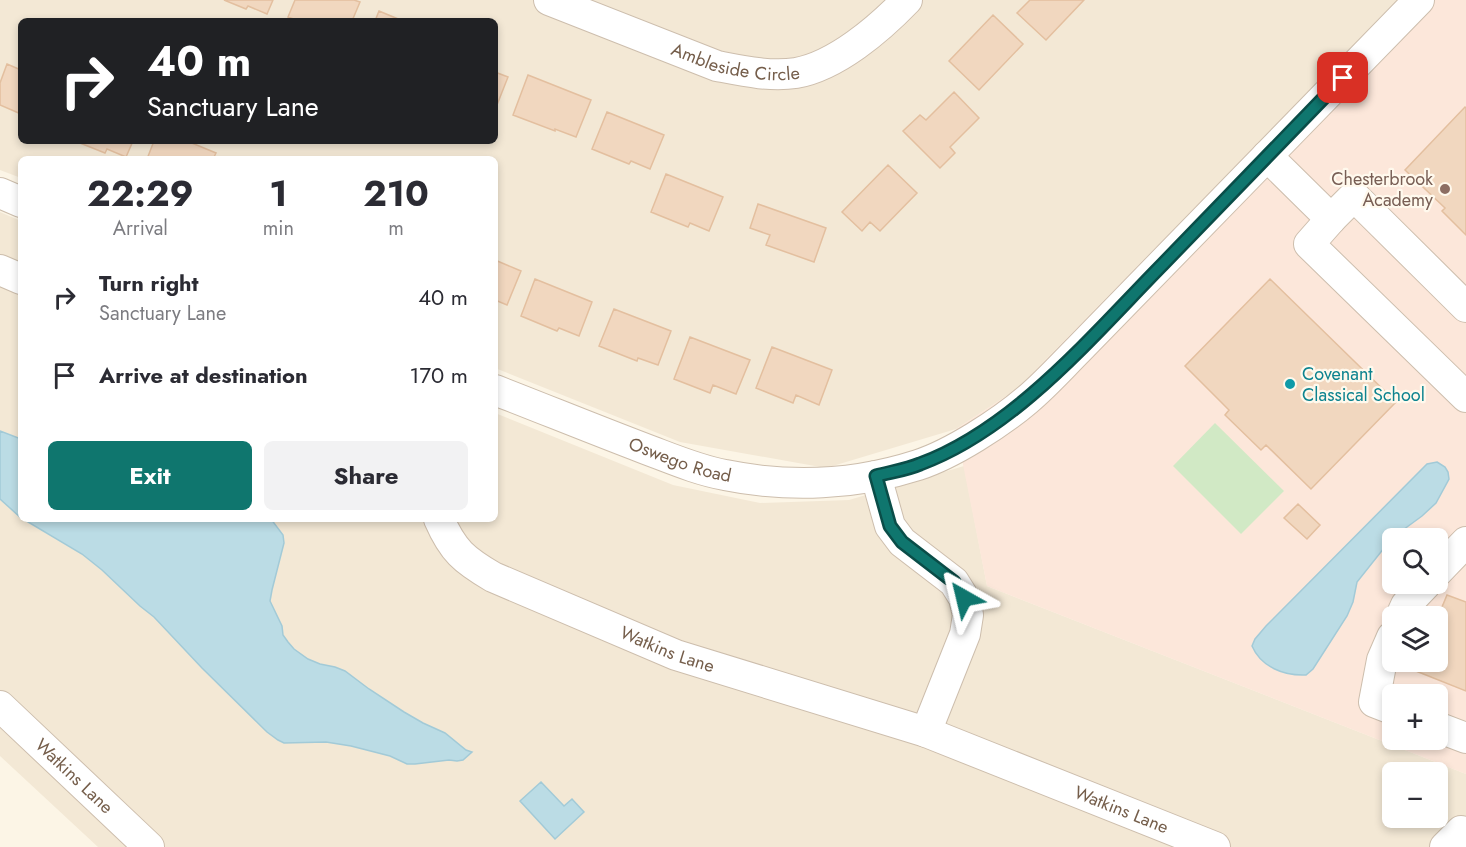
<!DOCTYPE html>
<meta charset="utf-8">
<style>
body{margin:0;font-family:Jost,sans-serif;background:#f2f2f3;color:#2b2b33;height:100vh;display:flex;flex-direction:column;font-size:22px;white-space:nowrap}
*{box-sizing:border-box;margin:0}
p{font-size:20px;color:#7c7c81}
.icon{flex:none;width:33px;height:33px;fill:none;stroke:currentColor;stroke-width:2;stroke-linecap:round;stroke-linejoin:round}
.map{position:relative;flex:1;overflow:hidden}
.sheet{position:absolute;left:18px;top:156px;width:480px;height:366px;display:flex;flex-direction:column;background:#fff;border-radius:9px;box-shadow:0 3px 9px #0003}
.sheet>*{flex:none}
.top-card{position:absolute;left:18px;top:18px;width:480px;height:126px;border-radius:9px;box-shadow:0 3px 9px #0003;background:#202124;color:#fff;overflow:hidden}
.controls{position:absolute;left:1382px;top:528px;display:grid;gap:12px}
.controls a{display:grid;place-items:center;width:66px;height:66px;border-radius:9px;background:#fff;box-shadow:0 3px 9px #0003;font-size:30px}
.pin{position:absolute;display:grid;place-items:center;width:51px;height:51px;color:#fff;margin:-26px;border-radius:12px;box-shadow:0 3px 9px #0006}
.me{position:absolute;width:66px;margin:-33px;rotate:323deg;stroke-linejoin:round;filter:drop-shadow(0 0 4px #0008)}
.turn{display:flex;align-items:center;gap:21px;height:126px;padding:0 30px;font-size:27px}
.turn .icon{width:78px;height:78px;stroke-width:2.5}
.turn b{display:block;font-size:42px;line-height:51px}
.eta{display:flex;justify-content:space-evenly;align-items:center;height:102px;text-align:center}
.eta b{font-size:36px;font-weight:700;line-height:42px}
.action{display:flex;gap:12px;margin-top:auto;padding:12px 30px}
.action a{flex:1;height:69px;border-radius:9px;background:#0f766e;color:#fff;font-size:24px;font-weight:700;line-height:69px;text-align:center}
.action a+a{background:#f2f2f3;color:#2b2b33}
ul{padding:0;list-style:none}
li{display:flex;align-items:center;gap:18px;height:78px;padding:0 30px}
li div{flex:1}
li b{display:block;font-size:22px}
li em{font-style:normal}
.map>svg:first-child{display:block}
</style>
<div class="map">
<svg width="1466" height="847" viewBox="0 0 1466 847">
<rect width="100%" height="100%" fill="#fcf5e6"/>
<path fill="#f3e8d5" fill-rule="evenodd" d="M0,0H1398L1017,389L956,429L826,468L680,442L495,368V159H21V178L0,170ZM21,21H495V141H21Z
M0,212L21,221V519H495V413L673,485L760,503L849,500L964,466L987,586L1466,774V847H98L0,756ZM1392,772H1437V818H1392Z"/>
<path fill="#fce7da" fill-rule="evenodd" d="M1398,0H1466V774L987,586L956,429L1017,389ZM1392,538H1437V584H1392ZM1392,616H1437V662H1392ZM1392,694H1437V740H1392Z"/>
<path fill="#d1e9c5" d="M1215,423L1284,491L1241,534L1173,466Z"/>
<path fill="#bbdce5" stroke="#a2cad7" stroke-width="1.5" d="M0,431L21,439V518L0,499Z
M1437,462L1445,467L1448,472L1449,479L1436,503L1422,516L1392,538L1357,582L1353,602L1347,616L1313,669L1306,675C1284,676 1261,667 1252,646L1255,639L1266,626L1427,464Z
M23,519H271L283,535L284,543L272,590L270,601L282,626L283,635L288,642L294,649L308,659L320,664L335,667L345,671L369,689L404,712L423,723L445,733L466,750L472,752L463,760L457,761L449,760L415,764H407L390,756L351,746L326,742L284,743L278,740L267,732L202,668L154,617L140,606L102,570L82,554Z
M541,782L564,806L572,799L584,812L555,839L520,801Z"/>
<path fill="#f1d7bf" stroke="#e3bf9f" stroke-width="1.5" d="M224,0H273L267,14L248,6L246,9Z
M295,0H354L360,2L352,21H299L288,17Z
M1030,0H1084L1046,40L1017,13Z
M379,11L403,21H375Z
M993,15L1023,44L979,90L949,61Z
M7,64L21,70V114L0,105V83Z
M495,72L508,77L495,110Z
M528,75L591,100L576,137L555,129V131L513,115Z
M954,92L979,118L950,147L955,153L940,168L903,131L920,115L926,120Z
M1465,107L1466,108V235L1442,211L1445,208L1405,170Z
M607,112L664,135L650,169L631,161L629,164L592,149Z
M75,141H133L126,157L107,149L105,153Z
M154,141H187L216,153L213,159H147Z
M888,165L917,193L880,231L870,222L862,231L842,212Z
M666,174L723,197L709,231L690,223L688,227L651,212Z
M758,204L826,228L814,262L766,245L770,235L750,228Z
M495,260L521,271L507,305L495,300Z
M535,279L592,302L579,336L559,328L557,331L521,316Z
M1270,279L1396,402L1311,489L1266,445L1261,450L1225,415L1229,410L1185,366Z
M614,309L671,331L658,365L638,358L637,361L599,346Z
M690,337L750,360L736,394L713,385L710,393L674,379Z
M772,347L832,370L819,405L796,395L793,403L756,388Z
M1298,504L1320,525L1307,539L1284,518Z
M1447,595L1466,602V691L1416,671L1420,662H1437V619Z"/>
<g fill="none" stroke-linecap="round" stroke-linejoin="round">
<g stroke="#cdbead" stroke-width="32">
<g id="minor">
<path id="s1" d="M549,0L717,66C743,71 770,77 796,73C836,66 879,29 907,0"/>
<path d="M1267,156L1331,219"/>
<path d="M0,193L21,202"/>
<path d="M0,270L21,279"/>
<path d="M1466,307L1354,196L1331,219L1309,244L1466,397"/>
<path id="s2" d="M495,390C544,409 593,429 643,448C670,458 697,470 725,475C789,488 856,485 918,465C952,454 1000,423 1027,400C1045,385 1062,366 1079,349L1419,0"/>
<path d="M876,476L890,526L902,542L954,582L964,598L968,615L965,634L926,732"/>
<path id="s3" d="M439,519C453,551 464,560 493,577L676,655L926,732L1215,847"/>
<path d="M1437,572L1466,542"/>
<path d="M1401,616L1406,605L1426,584"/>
<path d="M1392,637L1382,660L1374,702L1392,709"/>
<path id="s4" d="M0,706L149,847"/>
<path d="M1437,727L1466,738"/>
<path d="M1445,847L1461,831"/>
</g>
</g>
<use href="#minor" stroke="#fff" stroke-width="30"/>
</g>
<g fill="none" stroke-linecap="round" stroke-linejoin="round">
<g stroke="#0a4d48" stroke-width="15">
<path id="route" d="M964,598L954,582L902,542L890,526L876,476C890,472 906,470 920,464C1015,429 1093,335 1163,264C1223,202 1283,140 1343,78"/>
</g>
<use href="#route" stroke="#0f766e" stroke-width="10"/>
</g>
<circle fill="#8d6e63" stroke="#fff9ed" stroke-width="2" cx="1445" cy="189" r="6"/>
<circle fill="#0f9aa8" stroke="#fff9ed" stroke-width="2" cx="1290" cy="384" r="6"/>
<g text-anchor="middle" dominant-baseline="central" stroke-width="4.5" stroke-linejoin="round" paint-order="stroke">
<g font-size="18" fill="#755e4b" stroke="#fff9ed">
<text stroke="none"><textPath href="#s1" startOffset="198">Ambleside Circle</textPath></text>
<text stroke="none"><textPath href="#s2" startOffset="198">Oswego Road</textPath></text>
<text stroke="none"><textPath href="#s3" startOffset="270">Watkins Lane</textPath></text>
<text stroke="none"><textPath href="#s4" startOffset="102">Watkins Lane</textPath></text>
<text stroke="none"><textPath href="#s3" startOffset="752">Watkins Lane</textPath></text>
</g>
<g font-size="18" fill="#785e54" stroke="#fff9ed" text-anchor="end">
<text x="1433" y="179">Chesterbrook<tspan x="1433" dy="21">Academy</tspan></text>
</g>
<g font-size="18" fill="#0d838f" stroke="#fff9ed" text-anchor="start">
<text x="1302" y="374">Covenant<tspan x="1302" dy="21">Classical School</tspan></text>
</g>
</g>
</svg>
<div class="controls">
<a><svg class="icon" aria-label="search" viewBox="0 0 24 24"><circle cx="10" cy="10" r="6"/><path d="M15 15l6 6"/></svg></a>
<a><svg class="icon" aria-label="layers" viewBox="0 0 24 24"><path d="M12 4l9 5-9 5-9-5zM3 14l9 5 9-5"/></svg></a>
<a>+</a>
<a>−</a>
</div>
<div class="pin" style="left:1343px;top:78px;background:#d93025"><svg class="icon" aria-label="arrive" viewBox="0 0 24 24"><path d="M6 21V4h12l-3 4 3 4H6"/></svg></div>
<svg class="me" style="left:964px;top:598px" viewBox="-20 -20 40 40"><path d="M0-17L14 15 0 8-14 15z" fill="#0f766e" stroke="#fff" stroke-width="4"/></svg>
<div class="top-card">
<div class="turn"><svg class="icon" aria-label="right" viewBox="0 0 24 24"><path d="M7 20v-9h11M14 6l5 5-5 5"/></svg><div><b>40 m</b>Sanctuary Lane</div></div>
</div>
<section class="sheet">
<div class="eta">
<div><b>22:29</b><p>Arrival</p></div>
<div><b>1</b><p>min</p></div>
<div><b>210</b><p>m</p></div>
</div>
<ul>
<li><svg class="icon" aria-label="right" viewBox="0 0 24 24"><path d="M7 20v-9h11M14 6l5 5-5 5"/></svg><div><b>Turn right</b><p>Sanctuary Lane</p></div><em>40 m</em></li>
<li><svg class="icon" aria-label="arrive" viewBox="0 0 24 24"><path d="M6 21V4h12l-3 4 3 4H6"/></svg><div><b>Arrive at destination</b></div><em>170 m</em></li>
</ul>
<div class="action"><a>Exit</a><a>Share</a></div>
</section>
</div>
